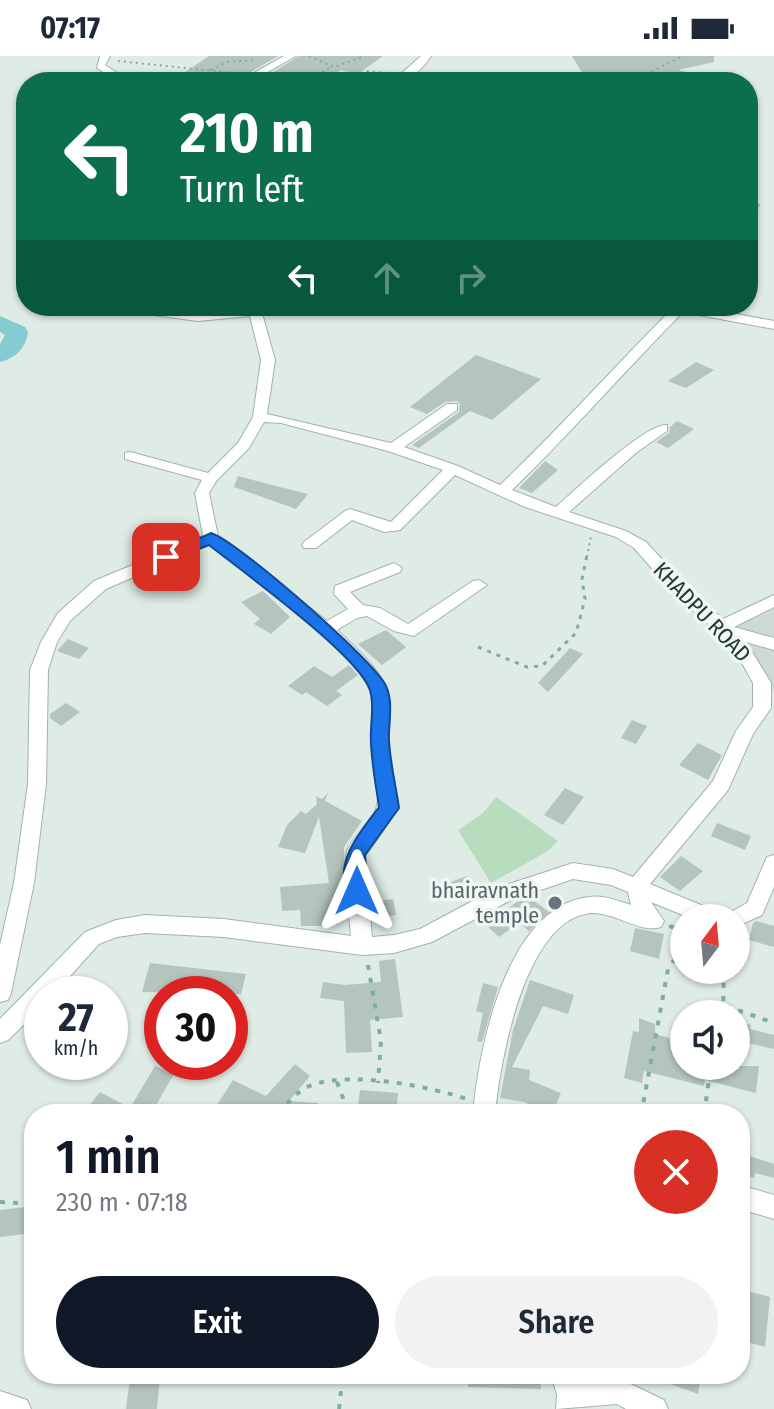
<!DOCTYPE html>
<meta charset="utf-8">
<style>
body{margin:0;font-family:"Fira Sans Condensed",sans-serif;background:#f2f2f3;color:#1f2937;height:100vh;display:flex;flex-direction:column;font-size:30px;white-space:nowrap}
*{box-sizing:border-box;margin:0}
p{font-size:26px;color:#747a83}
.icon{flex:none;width:44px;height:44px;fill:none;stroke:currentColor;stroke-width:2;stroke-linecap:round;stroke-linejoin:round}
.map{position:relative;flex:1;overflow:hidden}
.sheet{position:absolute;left:24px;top:1048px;width:726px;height:280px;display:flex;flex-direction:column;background:#fff;border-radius:32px;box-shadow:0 2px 6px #0004}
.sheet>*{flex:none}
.guide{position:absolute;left:16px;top:16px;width:742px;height:244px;border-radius:32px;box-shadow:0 2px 6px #0004;background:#0b6e4f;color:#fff;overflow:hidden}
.needle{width:52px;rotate:16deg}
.controls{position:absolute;left:670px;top:848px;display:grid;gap:16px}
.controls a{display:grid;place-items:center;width:80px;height:80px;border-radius:50%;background:#fff;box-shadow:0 2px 6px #0004;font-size:40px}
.speed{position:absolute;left:24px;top:920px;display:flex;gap:16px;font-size:40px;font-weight:700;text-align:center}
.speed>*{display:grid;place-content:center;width:104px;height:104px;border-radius:50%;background:#fff;box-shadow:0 2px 6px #0004;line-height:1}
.speed small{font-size:20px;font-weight:400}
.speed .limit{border:12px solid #d22;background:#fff;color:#111}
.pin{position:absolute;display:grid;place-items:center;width:68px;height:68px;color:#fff;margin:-34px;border-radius:16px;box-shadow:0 4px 12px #0006}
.me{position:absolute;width:88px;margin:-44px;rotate:0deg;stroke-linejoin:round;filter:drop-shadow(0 0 6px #0008)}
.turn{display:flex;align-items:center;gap:28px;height:168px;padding:0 32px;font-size:36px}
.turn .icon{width:104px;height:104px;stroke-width:2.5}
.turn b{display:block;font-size:56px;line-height:68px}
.lanes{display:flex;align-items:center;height:76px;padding:0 32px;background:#0003;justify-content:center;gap:40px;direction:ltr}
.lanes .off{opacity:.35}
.round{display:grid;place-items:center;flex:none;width:84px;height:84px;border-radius:42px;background:#f2f2f3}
.overview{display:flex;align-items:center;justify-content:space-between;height:136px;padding:0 32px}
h1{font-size:48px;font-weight:600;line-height:60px;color:#111827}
.action{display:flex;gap:16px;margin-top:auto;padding:16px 32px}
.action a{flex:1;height:92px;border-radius:48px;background:#111827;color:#fff;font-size:32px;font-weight:600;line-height:92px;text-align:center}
.action a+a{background:#f2f2f3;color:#1f2937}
.status{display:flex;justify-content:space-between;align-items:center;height:56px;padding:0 40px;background:#fff;direction:ltr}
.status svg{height:22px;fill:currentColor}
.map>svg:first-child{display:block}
</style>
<div class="status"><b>07:17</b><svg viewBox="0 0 49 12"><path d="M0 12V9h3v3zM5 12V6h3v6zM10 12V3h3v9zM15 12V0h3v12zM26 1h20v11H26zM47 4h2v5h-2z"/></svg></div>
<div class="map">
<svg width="774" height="1353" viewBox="0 0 774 1353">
<rect width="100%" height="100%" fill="#dfebe5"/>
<path fill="#cddad3" d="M774,551V637L756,601L736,570Z"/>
<path fill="#b7ddbe" d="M496,741L558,785L548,795L491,827L458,774L483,757Z"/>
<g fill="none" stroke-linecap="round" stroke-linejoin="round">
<path fill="#85ccd2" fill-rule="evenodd" d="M0,260L25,271L28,276C26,292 16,302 0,306V288L5,279L0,276Z"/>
</g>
<path fill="#b4c5bd" d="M209,0H278L234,26H207L179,20Z
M299,0H383L358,18L340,14L336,20L272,17Z
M572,0H714V6L678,14L692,17L669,26H602L600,17L583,18Z
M476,299L541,323L492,364L470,355L419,392L412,389L459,356L460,348L457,345L445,346L427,358L410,351Z
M696,306L714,314L686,332L668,325Z
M677,365L694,373L668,392L656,386L669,377L670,371Z
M545,405L558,414L532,437L519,432Z
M238,420L276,430L308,438L296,453L234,431Z
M263,535L290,561L271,578L254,568L260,563L241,546Z
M386,574L406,591L382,609L358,588Z
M68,583L89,592L79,603L57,595Z
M570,592L583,598L548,636L538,627Z
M349,609L358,619L336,635L342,639L327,650L306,636L302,639L288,630L314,610L332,621Z
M66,647L80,656L61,670L50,662V658Z
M632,664L647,670L636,688L621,682Z
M698,687L722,699L708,724L679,709Z
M565,732L584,741L563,769L544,759Z
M328,737L325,745L362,765L344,791L345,854L330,856L332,870H301L300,854L282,855L280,831L329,827L319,761L305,797L278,791L287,769L301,755L306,758L317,748L316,740L322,743Z
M717,767L751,780L745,794L711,780Z
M681,800L703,815L680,835L660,821Z
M467,820L475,833L448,843L440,830Z
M529,841L549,856L529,875L519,867L499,881L486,869L518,845Z
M393,843L396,859L374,862L372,846Z
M756,865L774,870V891L749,884L753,867Z
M635,872L664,878L659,903L630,895Z
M395,903L403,961L370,964L372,996L346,997L344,945L320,942L323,926L345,929L381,926L379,905Z
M150,907L246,918L241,938L142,936Z
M530,924L574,939L568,958L543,950L512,1011L530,1014L529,1024L561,1037L552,1058L524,1046L500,1042L513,974Z
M483,927L498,931L482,986L477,985L483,957L476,955Z
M639,962L655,968V978L684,986V1010H759L756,1037L705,1024L704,1030L644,1015L642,1027L624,1022L633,975L639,976Z
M736,965L751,969L750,973L774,979V993L736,984Z
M295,1008L310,1020L289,1045L318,1047V1058H226L215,1052L233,1024L266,1040Z
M155,1010L174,1018L151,1058H83L100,1036L130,1052Z
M360,1034L398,1037L396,1058H357Z
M740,1097L774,1108V1122L755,1117L754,1122L740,1117Z
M34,1150V1177L0,1181V1154Z
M740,1233L770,1241L765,1291L740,1284Z
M468,1318H540L541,1333L468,1331Z
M648,1318H701L698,1338L648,1320Z
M160,1320L157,1353H126L130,1322Z"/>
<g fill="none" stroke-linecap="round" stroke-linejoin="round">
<g stroke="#a2b3ac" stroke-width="2">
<path id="minor" d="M100,0H110L105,9L131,26H119L97,12Z
M284,0H296L250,26H238Z
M421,0H431C422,14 409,26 392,26Z
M753,146L759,149L752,162L748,163V148Z
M111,250H145L198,257L260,250L275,304L267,358L391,387L447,348H457V354L404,391L458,410L500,429C560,372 614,311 673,252L699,251L774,265V273L699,259H680C623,317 570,378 512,434L556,451C574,435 647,366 667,369V375L637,396L569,456L626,475L646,486L690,534L723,563L774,539V551L734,571L774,582V594L746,586L771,627V652L753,678L728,734L650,828L718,856L721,862H690L651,846L664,865L661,871C640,878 614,855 590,857C524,865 500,1006 495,1058H473C479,991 507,849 590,841C604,839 618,845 631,849L628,836L611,829L573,823L511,844L432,886L394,897L362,899L224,881L145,877L117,881L99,888L54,938H42V951L8,984L0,987V963L85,876L116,864L145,859L224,863L351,880C350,864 342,807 347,795C355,777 376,766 378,744C380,727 373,707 371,690C369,672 376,653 370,635C356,595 247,517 209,488L106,533L70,565L57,586L48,614L46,728L34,827L11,937L8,944L0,946V889L14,827L28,728L30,614L41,586L58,557L94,525L203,480L195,437L202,424L125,403V397L130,396L208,417L238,387L253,361L261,304L250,260L198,265L117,254ZM264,366L281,367L388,395L443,414L391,466L350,453L345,455L304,486L302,489L304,492H316L352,464L384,476L400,474L455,419L525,451L616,481L634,492L678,542L721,579L737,598L753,627V651L736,675L713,725L633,821L613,813L573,807L497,832L420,873L394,879L372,881L365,800C407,744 395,749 389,686C388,671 392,657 389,642C384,615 356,593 337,574L357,562L367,560L394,575L414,580L487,529L479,524L473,525L408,568L380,552L363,549L350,536L400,516L402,512L394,507L335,530L334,538L348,553L327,565L218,480L209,437L217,424L249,392Z
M774,799V831L762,859L736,871V862H726L729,857L747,847L767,801Z
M740,1129L774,1139V1163L740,1153Z
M551,1318H577L579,1325L618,1322L664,1344L668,1353H626L617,1348L556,1353L557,1339Z
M0,1335L27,1344L31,1353H0Z"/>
</g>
<path stroke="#7eaf9c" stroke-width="2" stroke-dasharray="2 4" stroke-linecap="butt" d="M309,0L334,11L365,0
M118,5L234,17
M211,14L227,6L257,4
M307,26L331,11
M350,26L348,23L367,15L387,17
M577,26L587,18L644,19L683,0
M587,501L591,480"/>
<path stroke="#7eaf9c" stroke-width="3" stroke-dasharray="4 6" stroke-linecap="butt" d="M478,591L527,611L542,610L576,577L585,543L582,523L587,499
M669,870L672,871"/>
<path stroke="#7eaf9c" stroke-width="4" stroke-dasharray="5 8" stroke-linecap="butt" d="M368,909L381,985L378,1027
M726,950L774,967
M723,958L724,914
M337,1026L349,1058
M279,1058C287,1047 298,1034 312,1029C352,1015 427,1030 467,1043
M645,1058L642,1054L668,913L677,900L679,873L669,870
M704,1058L711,1010
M0,1146L34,1148
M339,1353L343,1318"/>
<use href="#minor" fill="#fff" fill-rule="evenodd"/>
</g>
<path fill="#1a73e8" stroke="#114b97" stroke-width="2" d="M211,477C236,484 375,605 386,630C394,648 388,666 389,685C390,707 396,730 399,752L365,799L367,835L364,841L357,843L349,841C332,806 360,777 379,751C376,729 371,705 371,683C370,666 375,650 370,634C359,600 242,515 209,489L166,506L158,501Z"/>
<circle fill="#6b7280" stroke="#eff7f3" stroke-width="3" cx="555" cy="847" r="8"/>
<g text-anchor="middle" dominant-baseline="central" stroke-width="7" stroke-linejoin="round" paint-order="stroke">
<g font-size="22" fill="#203b32" stroke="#eff7f3">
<text transform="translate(702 556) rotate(46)">KHADPU ROAD</text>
</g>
<g font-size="22" fill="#5b616d" stroke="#eff7f3" text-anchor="end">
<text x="539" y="834">bhairavnath<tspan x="539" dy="25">temple</tspan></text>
</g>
</g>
</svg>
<div class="controls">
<a><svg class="needle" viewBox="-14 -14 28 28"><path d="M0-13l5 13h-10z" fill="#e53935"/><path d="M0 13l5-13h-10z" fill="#747a83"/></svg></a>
<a><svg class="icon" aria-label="sound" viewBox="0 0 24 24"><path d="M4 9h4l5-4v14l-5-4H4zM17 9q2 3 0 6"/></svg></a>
</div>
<div class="speed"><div>27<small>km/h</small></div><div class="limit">30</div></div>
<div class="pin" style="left:166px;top:501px;background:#d93025"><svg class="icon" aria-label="arrive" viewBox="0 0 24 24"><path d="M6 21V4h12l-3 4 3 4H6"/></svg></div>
<svg class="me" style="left:357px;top:835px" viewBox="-20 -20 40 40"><path d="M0-17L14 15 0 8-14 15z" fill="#1a73e8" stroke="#fff" stroke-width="4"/></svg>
<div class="guide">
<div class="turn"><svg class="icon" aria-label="left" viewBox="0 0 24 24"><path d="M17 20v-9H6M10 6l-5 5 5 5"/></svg><div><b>210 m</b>Turn left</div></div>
<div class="lanes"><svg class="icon" aria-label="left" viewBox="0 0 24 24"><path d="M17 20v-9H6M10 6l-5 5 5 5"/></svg><svg class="icon off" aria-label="ahead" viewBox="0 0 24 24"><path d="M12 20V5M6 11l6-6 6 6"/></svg><svg class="icon off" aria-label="right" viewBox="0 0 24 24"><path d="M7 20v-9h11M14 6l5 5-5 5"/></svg></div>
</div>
<section class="sheet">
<div class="overview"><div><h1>1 min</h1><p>230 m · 07:18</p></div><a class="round" style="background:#d93025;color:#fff"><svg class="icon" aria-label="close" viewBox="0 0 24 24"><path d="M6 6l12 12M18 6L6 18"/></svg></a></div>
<div class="action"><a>Exit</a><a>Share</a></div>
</section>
</div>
